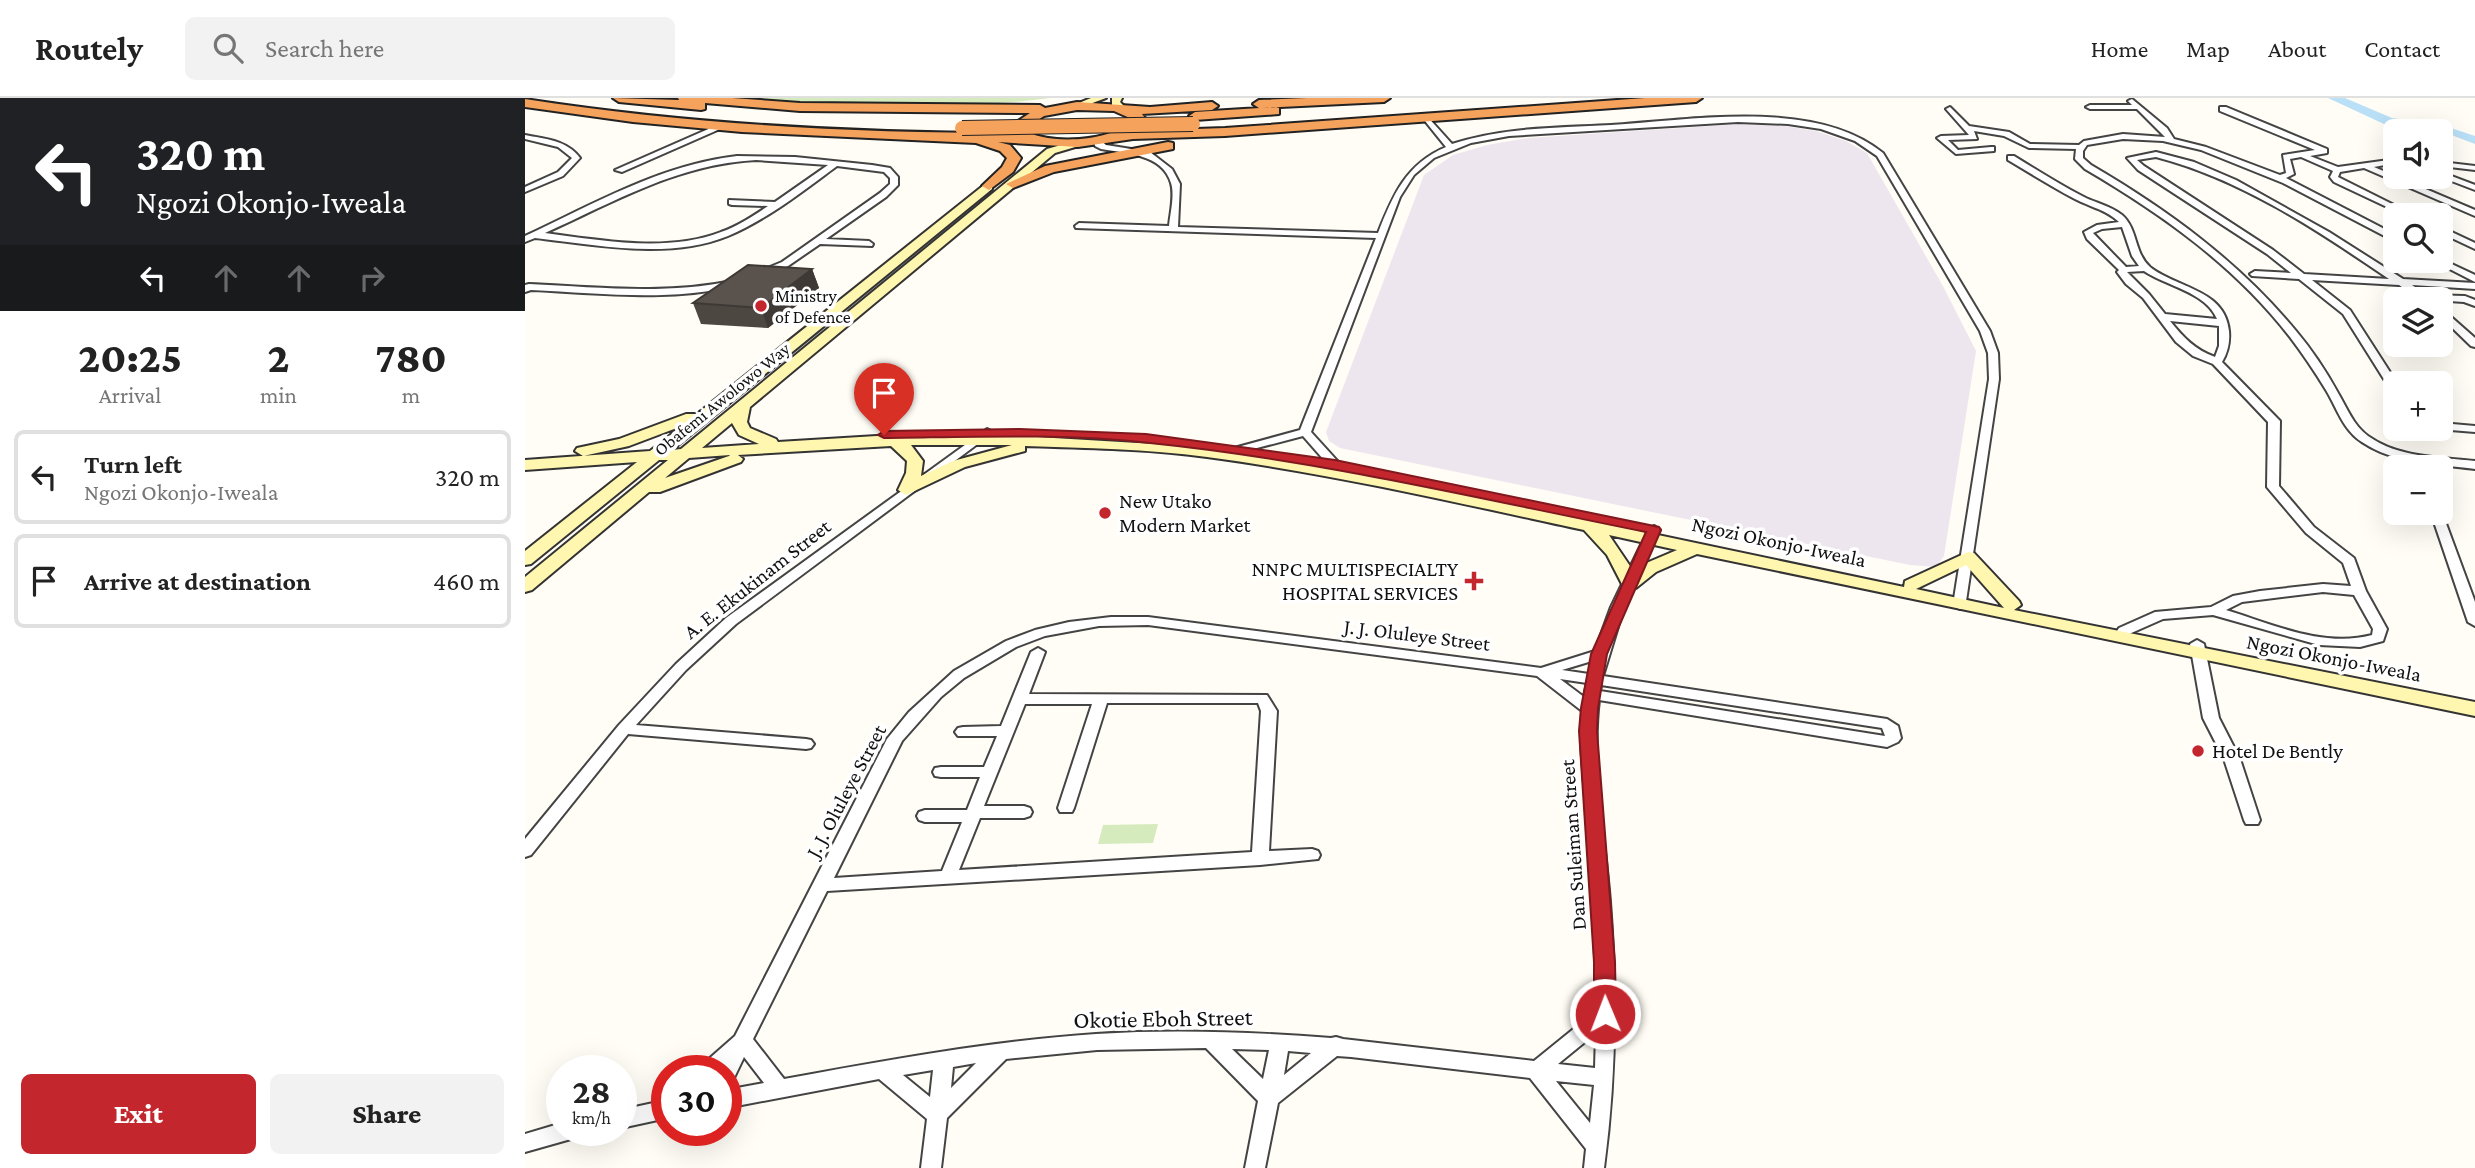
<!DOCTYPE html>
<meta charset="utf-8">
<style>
body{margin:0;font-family:"Crimson Pro",serif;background:#f2f2f2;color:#222;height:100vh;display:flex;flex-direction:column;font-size:26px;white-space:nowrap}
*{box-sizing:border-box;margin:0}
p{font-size:23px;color:#767676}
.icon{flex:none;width:38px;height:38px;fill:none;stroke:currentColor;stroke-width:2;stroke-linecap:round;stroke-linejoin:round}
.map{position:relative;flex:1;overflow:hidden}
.sheet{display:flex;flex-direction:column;background:#fff;width:525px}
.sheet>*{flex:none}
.guide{background:#202124;color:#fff;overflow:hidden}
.controls{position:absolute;left:1858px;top:21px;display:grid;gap:14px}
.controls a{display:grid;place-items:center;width:70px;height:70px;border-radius:10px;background:#fff;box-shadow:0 7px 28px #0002;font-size:35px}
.speed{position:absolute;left:21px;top:957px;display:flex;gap:14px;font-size:35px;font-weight:700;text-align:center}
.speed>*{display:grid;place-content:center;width:91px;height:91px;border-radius:50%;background:#fff;box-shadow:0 7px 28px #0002;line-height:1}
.speed small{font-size:18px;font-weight:400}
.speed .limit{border:10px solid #d22;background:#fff;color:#111}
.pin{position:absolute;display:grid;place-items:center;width:60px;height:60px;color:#fff;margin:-72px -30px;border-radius:50% 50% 50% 0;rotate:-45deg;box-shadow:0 0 7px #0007}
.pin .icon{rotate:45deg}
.me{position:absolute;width:77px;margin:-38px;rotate:359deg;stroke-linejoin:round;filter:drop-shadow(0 0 5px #0008)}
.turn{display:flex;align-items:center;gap:24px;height:147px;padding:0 21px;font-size:32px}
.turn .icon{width:91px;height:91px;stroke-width:2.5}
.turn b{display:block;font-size:49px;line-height:60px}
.lanes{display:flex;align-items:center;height:66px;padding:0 21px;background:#0003;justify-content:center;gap:35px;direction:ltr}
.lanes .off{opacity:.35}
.eta{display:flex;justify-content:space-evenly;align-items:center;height:119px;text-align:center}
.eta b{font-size:42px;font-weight:800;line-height:49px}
.primary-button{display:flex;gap:14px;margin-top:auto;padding:14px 21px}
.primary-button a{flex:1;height:80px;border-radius:10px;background:#c4262e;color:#fff;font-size:28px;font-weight:800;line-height:80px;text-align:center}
.primary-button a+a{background:#f2f2f2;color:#222}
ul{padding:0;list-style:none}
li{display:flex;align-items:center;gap:21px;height:94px;margin:0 14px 10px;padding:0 7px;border:4px solid #e0e0e0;border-radius:10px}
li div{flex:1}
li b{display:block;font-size:26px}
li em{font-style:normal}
header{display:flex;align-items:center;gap:42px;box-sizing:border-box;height:98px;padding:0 35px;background:#fff;border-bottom:2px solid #e0e0e0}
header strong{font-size:33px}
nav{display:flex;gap:38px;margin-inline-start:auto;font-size:24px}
.search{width:490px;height:63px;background:#f2f2f2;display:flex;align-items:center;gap:18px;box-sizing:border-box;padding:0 24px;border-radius:10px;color:#767676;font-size:26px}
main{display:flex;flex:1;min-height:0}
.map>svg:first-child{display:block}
</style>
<header>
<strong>Routely</strong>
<div class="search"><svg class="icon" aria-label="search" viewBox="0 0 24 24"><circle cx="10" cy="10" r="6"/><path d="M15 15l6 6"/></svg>Search here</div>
<nav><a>Home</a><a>Map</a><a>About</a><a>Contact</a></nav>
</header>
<main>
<section class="sheet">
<div class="guide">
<div class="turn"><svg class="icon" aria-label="left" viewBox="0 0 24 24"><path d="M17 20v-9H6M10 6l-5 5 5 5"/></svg><div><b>320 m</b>Ngozi Okonjo-Iweala</div></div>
<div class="lanes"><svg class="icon" aria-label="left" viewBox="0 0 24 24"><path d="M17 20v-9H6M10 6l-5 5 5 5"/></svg><svg class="icon off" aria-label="ahead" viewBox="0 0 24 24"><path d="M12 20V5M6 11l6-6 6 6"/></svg><svg class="icon off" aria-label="ahead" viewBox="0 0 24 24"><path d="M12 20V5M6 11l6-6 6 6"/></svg><svg class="icon off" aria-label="right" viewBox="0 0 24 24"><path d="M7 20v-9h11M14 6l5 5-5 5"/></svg></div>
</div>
<div class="eta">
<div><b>20:25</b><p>Arrival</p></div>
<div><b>2</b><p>min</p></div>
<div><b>780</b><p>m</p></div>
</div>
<ul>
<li><svg class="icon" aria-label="left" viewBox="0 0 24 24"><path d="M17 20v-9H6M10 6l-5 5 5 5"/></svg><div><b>Turn left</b><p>Ngozi Okonjo-Iweala</p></div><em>320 m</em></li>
<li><svg class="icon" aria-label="arrive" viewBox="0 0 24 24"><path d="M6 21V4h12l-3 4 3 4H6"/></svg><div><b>Arrive at destination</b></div><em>460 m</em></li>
</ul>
<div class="primary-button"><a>Exit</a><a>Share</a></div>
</section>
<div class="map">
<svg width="1950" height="1070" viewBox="0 0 1950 1070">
<rect width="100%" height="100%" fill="#fffdf5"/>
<path fill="#eee6ef" d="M1216,26L1260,28L1291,33L1321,43L1342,55L1419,190L1451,253L1419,458L1411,469L1385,467L815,350L804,343L801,334L899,77L928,57L962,47L1003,40Z"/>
<path fill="#d5ebbd" d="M212,0H525C425,13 313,8 212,0Z
M633,726L628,745L573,746L578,727Z"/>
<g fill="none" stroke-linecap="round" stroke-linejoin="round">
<path fill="#b9e0f7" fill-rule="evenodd" d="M1803,0H1820L1867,20L1920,28L1950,38V46L1916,33L1859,26Z"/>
<g stroke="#444" stroke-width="4">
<path id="street" d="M1607,1L1642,30L1649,41L1681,49L1755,77L1761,75L1758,57L1790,52L1695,13V9H1701L1802,51V55L1785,58L1813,69L1871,61V65L1849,69L1950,112V118L1839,70L1815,74L1813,79L1889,117H1879L1809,84L1805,79L1808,73L1776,59L1765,61L1769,76L1761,80L1871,137V144L1758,85L1676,52L1638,43L1598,41L1562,47L1558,53V60L1566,67C1643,112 1714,164 1771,233C1787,252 1801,273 1813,295C1822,310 1828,327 1843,338C1874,360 1914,359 1950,363V371C1912,366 1869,366 1837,344C1818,332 1812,310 1801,292C1790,274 1778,256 1765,239C1710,168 1637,116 1560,71L1550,61L1551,51L1504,50L1479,38L1449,33L1452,41L1423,42L1433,52L1466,49H1469V53L1431,56L1412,40L1416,38L1444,37L1421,11L1425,9L1444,28L1484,34L1505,46L1554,47L1559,43L1598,36L1640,39L1612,11H1565L1561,9L1565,7H1607L1603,3Z
M900,16L927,46C979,29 1032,30 1086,27C1167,22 1291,0 1358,55L1465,233L1473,255L1474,281L1440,510L1435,511L1428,507L1464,281L1463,255L1455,233L1352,58L1330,43L1296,31L1263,26L1213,24L984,38L946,45L909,60L889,77L875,99L786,334L816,367L814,370H806L778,338L713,355L709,354V350L775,332L851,140L551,130L550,128L554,125L644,128C645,116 650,97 646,85C638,56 600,55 576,51L570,48L569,42L573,40L581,47L625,54L647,71L655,86L653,129L853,135C868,97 881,66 921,49L896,18Z
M197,25L204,27L97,74L90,72Z
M0,37C20,41 42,42 55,60L38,78L0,94V89L33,74L47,60L33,49L0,41Z
M1631,54L1669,64L1711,82L1804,134L1878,181L1950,185V191L1887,187L1902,197L1940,198L1950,202V208L1939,204L1894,201L1874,187L1787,182L1825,212L1872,285L1871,295L1867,294L1818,216L1774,181L1727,178L1725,176L1730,173L1766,175L1742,156L1613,72L1602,60ZM1631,59C1716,81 1792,132 1864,181L1779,176L1748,152L1619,68L1612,62Z
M212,58L270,59L347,67L365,70L373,79V87L361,99L301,141L344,143L348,146L347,148L295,146L263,168L236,179L231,176L233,174L257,164L355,95L365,86V80L359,74L312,68C278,93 243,121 203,138C144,162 72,147 10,140L0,144V138C69,106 135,67 212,58ZM231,62L303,67L250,104L204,102V106L207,107L243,108C228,118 213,128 196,134C141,155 76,142 20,135C89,104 153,66 231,62Z
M1483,58H1489C1512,72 1535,87 1559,99C1571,105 1586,108 1597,117C1613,131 1609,155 1625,169C1651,190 1700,191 1704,233C1705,244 1703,254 1697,264L1755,323L1754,388L1789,429L1829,460L1841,493L1862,531L1858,543L1835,549L1794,547L1688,517L1638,521L1604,536H1594L1592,533L1594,530L1630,514L1686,509L1708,498L1735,493L1798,486L1826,488L1818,465L1781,435L1742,389L1743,324L1688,266L1668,258L1651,244L1618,200L1601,186L1592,174L1594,172L1562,141L1559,134L1572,127L1594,124C1582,112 1565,109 1550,101C1527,89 1505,75 1483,62ZM1597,129L1607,158L1614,168L1601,169L1568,135L1577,131ZM1619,173C1641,188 1681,194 1692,221L1640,216L1624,196L1602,174ZM1645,223L1694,228V248L1690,259C1670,252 1658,239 1645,223ZM1798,494L1829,497L1848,531L1847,537C1798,550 1747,526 1701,512L1717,504Z
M1916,64L1950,68V72L1916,68Z
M1916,74L1950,87V92L1916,79Z
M1916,129L1950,145V151L1916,135Z
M1916,161L1950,177V184L1909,163H1916Z
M207,183L212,186L210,188C143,204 74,195 6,192L0,194V187L4,186C72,189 140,197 207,183Z
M1916,210L1950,240V249L1946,248L1916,219Z
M1916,325L1950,328V334L1913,331H1916Z
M462,331L468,334L466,336L211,526L161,572L111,627L281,641L286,642L289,646L286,650L281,651L103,636L6,757L0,759V741L94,627L151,566L201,520Z
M1916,412L1950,504V528L1943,524L1906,415H1916Z
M1129,428L1135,432L1099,509L1078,578L1362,621L1373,628L1376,640L1373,644L1362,649L1074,602C1066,666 1080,740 1085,804C1092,894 1091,982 1079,1070H1059L1061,1051L1005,980L826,959L812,958L753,1005L740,1070H720L733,1003L681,950L572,952L481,961L422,1020L416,1070H396L402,1021L354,981L201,1010V992L239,985L219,959L208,982L201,984V973H174L177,967L210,938L362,641L384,614L429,573L481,543L510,532L544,524L586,519H623L1016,570L1070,553L1086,509L1123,432ZM623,527L1012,578L1057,613L1056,646L1068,805L1072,912L1009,963L818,941L811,939L806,940C728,934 650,931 571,936C466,943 363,962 259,981L228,941L302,793L735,767L793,761L795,757L793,753L787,751L744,753L752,613L742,597L504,596L520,554L513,550L506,554L476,628L438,629L433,630L430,634L433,638H472L459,669H416L410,670L408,674L410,678L416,679H455L442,712H400L394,714L392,718L394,722L400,724H437L417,773L309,780L377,643L416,599L439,580L491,549L520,538L574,528ZM1067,563L1064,576L1037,572ZM1035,581L1062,585L1059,599ZM1076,587L1357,630L1360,638L1075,593ZM582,605H733L736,613L727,754L434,772L455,720H499L505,718L507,714L505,710L499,708H459L500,606H567L533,710L535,714H547L549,710ZM1071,935L1070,970L1033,966ZM707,951L744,952L738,981ZM763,953L786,955L759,977ZM451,965L426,990L428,969ZM408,972L405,999L378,977ZM1031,983L1069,987L1065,1025Z
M1672,542L1679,546L1694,620L1715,661L1735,722L1733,726H1721L1719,722L1699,661L1678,620L1665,546Z
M142,1002V1020L96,1030V1012Z
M37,1025V1032H56L53,1039L0,1054V1036Z"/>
</g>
<g stroke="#333" stroke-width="4">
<path id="secondary" d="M566,0H581L554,10L549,7Z
M587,0H597L595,4L600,9L598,11H592L587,7Z
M553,42L558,45L557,47L530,55L225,309L222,324L225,330L251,341L253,344L368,337H479L680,349L830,373L1379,489L1380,483L1443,454L1449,455L1494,503L1496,507L1489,512L1950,604V618L1172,456L1131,474L1111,490H1099L1082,457L1059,432C934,405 809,376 682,359C622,351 561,350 500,348V353L440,369L381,397L373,392L381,375L382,363L366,348L213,357L218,361L216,364L135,394H124L7,492L0,494V479L143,362H134L6,466L0,467V453L112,364L0,372V362L125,353L157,328L104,348L58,358L50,353L52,350L94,341L161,316H172L459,87H467V91L147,352L156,351L522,51ZM207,325L214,337L234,346L177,350ZM386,347H487L428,363L396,378L398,363ZM205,357L204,358L140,380L164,360ZM1084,437L1152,452L1119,466L1109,474ZM1441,467L1479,510L1391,491Z"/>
</g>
<g stroke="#222" stroke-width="4">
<path id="highway" d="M88,0L154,2L153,0H207L275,5L515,7L520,10L552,4L625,9L687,4L693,8L687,12L617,16L620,20L612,33L700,30L1120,0H1177L1171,4L700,38L608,41L553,49L473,44L485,47L496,60L488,74L464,92L457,88L477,69L482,60L475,53L451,45L217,34L108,24L0,9V1C162,26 324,35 488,35L487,27L505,15L275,13L180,5V11L176,12L94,4ZM552,12L589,13L607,21C592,44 518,48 499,31L519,18Z
M782,0H865L859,4L734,10L728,6L734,2Z
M750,9L754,10V16L670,22L664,18L670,14Z
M643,44L648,45V51L529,74L488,90L481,86L520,68Z"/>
</g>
<use href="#street" fill="#fff" fill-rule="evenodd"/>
<use href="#secondary" fill="#fff6b0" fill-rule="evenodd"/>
<use href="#highway" fill="#f5a25d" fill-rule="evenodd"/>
<g stroke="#222" stroke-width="16" stroke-linecap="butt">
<path id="highway-bridge" d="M437,30L668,26"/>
</g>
<use href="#highway-bridge" stroke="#f5a25d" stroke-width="14"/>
</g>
<path fill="#4d4742" d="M287,171L294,190L243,230L176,226L168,205Z"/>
<path fill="#3f3936" d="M287,171L294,190L243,230L236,210Z"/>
<path fill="#5a524d" stroke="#3f3936" stroke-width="2" d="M223,167L287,171L236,210L168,205Z"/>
<path fill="#c4262e" stroke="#7f191e" stroke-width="2" d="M495,331L621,336L810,362L1134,429L1136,432L1082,556L1073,610L1072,633L1090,864L1091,916L1088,923L1080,925L1072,923L1069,916V864L1054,633L1056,610L1066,556L1121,434C956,401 792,362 625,345C537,335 447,339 359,340L353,337L359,333Z"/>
<g fill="#c4262e" stroke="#fff" stroke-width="2.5">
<circle cx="236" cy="208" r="7"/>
<circle cx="580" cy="415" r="7"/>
<path d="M945.5 472.5h7v7h7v7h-7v7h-7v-7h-7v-7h7z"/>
<circle cx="1673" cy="653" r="7"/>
</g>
<g text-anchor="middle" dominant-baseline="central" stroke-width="7" stroke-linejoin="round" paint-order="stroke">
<g font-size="18" fill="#111" stroke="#fff" text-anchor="start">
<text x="250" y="198">Ministry<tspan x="250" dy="21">of Defence</tspan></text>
</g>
<g font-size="18" fill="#111" stroke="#fff">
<text transform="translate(197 301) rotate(-39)">Obafemi Awolowo Way</text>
</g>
<g font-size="21" fill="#111" stroke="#fff" text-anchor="start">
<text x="594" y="403">New Utako<tspan x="594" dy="24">Modern Market</tspan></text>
<text x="933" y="471" text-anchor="end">NNPC MULTISPECIALTY<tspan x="933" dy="24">HOSPITAL SERVICES</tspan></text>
<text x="1687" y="653">Hotel De Bently</text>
</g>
<g font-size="21" fill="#111" stroke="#fff">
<text transform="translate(1254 444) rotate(12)">Ngozi Okonjo-Iweala</text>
<text transform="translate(232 481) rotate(-38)">A. E. Ekukinam Street</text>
<text transform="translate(892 537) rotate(7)">J. J. Oluleye Street</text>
<text transform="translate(1809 560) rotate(11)">Ngozi Okonjo-Iweala</text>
<text transform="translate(321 693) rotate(-62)">J. J. Oluleye Street</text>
<text transform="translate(1048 747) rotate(-94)">Dan Suleiman Street</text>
</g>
<g font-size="24" fill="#111" stroke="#fff">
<text transform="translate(638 920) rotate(-1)">Okotie Eboh Street</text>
</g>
</g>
</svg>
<div class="controls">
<a><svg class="icon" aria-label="sound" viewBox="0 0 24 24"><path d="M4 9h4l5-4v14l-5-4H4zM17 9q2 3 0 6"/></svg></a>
<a><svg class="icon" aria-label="search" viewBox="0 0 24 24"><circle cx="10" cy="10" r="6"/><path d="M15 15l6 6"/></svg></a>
<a><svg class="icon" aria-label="layers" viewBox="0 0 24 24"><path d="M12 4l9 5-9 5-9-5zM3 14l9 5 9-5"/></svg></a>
<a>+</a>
<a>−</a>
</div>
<div class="speed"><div>28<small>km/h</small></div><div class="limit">30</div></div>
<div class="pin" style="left:359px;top:337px;background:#d93025"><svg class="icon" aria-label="arrive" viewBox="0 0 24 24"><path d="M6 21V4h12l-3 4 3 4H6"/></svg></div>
<svg class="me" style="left:1080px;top:916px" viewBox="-20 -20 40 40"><circle r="17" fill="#c4262e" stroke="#fff" stroke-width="3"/><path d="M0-11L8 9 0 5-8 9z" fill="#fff"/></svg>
</div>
</main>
